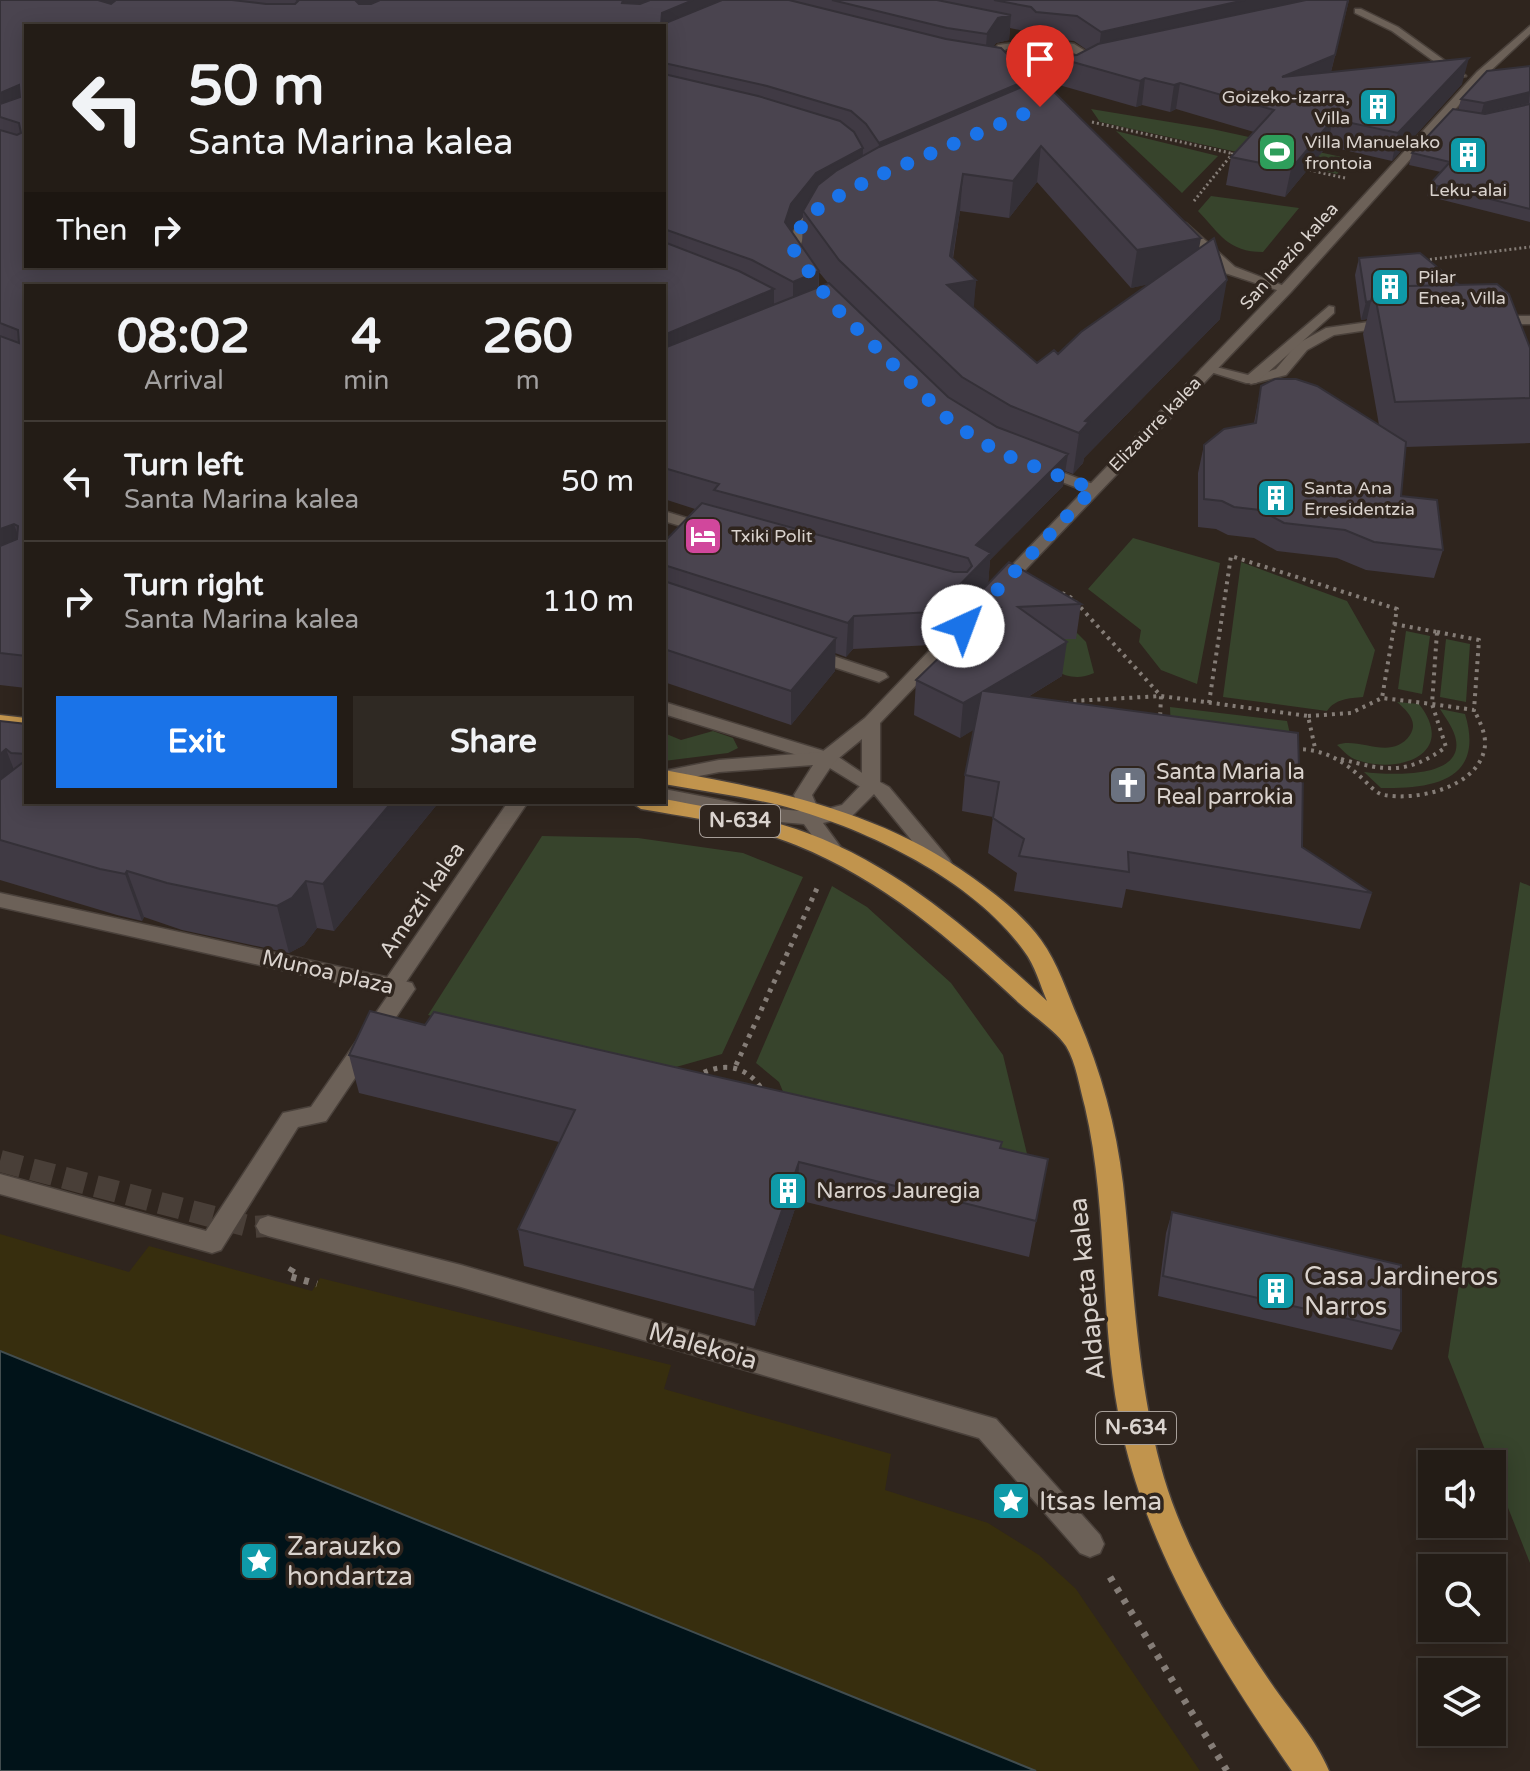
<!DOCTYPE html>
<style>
body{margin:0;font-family:"Varela Round",sans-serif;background:#2f2923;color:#f1f3f6;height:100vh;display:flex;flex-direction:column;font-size:30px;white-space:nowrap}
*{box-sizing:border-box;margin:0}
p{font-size:26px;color:#a3a1a1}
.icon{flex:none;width:44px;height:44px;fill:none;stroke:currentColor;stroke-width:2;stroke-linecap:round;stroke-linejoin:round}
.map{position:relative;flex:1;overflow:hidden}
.sheet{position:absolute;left:24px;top:284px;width:642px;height:520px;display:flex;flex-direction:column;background:#231c16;border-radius:0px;box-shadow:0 4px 20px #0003,0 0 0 2px #403a35}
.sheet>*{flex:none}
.hud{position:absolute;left:24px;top:24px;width:642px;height:244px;border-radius:0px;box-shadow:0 4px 20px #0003,0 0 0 2px #403a35;background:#231c16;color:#f1f3f6;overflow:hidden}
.controls{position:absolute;left:1418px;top:1450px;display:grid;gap:16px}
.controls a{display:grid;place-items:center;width:88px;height:88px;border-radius:0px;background:#231c16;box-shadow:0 4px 20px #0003,0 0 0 2px #403a35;font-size:40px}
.pin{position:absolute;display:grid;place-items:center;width:68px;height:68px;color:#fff;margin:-82px -34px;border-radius:50% 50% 50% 0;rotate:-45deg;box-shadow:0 0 8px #0007}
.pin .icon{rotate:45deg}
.me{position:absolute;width:88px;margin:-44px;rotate:43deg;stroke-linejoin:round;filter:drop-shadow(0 0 6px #0008)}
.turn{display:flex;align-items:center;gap:28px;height:168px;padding:0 32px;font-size:36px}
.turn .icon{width:104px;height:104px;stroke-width:2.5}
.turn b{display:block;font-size:56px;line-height:68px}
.then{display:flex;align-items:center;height:76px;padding:0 32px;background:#0003;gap:16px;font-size:30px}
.eta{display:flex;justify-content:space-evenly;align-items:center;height:136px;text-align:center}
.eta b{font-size:48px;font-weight:700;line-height:56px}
.button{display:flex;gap:16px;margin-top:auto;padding:16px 32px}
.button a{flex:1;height:92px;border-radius:0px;background:#1a73e8;color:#fff;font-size:32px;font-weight:700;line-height:92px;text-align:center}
.button a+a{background:#2f2923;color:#f1f3f6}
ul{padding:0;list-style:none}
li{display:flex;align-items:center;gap:24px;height:120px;padding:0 32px;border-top:2px solid #403a35}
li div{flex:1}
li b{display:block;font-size:30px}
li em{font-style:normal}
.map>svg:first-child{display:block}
</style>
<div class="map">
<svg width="1530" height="1771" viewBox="0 0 1530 1771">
<rect width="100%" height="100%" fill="#2f251e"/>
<path fill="#37442c" d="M1020,50H1050L1069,59C1056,76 1034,73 1014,67L1007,56Z
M1091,109L1212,129L1351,159L1337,174L1100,122Z
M1116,131L1218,156L1182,193Z
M1211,196L1299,208L1263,252C1228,252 1220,234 1198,211Z
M1133,538L1220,563L1197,684L1161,670L1139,642L1141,630L1088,589Z
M1241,562L1347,601L1375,650L1363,697C1349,698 1335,699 1327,711L1223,697Z
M1067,623L1086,642L1094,673C1070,684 1053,670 1033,656Z
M1406,631L1430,636L1422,694L1398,689Z
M1446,639L1470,644L1466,702L1440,697Z
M1397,702L1419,704C1458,754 1399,775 1357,760C1349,758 1343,750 1337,745C1359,736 1391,762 1410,735C1419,721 1406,710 1397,702Z
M1170,707L1287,721L1290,734H1171Z
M1440,709L1465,714C1485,780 1434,789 1381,788L1364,772C1388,775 1468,780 1455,736C1452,726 1445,717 1440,709Z
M713,731L733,738L738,748L728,753L664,761V733L681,740Z
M542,836L638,838L743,853L803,877L722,1054L669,1069L428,1015Z
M1520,882L1530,886V1563L1448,1357Z
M832,886L867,907L951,983L1003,1055L1028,1158L784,1094L779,1082L756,1063Z"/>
<path fill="#372e0e" d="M0,1234L129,1272L149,1246L312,1291L320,1278L671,1365L664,1389L891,1454L885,1490L988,1523L1039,1555L1076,1589L1200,1771H0Z"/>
<path fill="#011319" stroke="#424d4f" stroke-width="2" d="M0,1351L1036,1771H0Z"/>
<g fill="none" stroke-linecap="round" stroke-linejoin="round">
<path stroke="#493f38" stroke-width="22" stroke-dasharray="22 11" stroke-linecap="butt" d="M0,1161L252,1227L268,1226"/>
<g stroke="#4a413b" stroke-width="3">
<path id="service" d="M664,702L834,754L880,785L871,791L864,789L820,762L664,714Z
M508,802H528L400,991H386L382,985L386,979Z"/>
</g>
<g stroke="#4a413b" stroke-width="3">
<path id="pedestrian" d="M1355,9H1361L1398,27L1466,76L1457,78L1392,31L1355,13Z
M1530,316V324H1494L1487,320L1494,316Z
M1390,319L1395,320V326L1334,335L1307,350L1286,375L1251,384L1244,380L1276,369L1297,344L1326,328Z
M1041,464L1098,486L1101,489L1093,494L1088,492L1036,472L1033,469Z
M664,511L716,527L718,530L710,535L664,521Z
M812,649L885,673L888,677L879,682L806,658L803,654Z
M0,893L404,981L412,983L415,989L326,1121L298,1127L221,1250L212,1253L0,1194V1174L206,1231L283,1113L311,1107L389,994L0,907Z
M268,1216L461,1265L996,1419L1100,1535L1104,1544L1100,1553L1090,1557L1080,1553L979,1438L461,1287L268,1236L260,1233L256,1226L260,1219Z"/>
</g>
<g stroke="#4a413b" stroke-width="3">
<path id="minor" d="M1044,39L1074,44L1095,57L1096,65C1069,90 1015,86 988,62L987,57L998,45ZM1044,45L1067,49L1086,60V64C1059,82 1024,77 998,61L1006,49Z
M817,203L827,206L808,225L799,249L807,261L797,264L787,249L796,224Z
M1178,223H1186L1235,267L1292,289L1286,293L1225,273L1178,229Z
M1329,306L1334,307V313L1256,383H1246L1201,369L1208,365L1248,375Z"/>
</g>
<g stroke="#4a413b" stroke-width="3">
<path id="secondary" d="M1530,26V34L1485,76L1291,292L1007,589H995L993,586L995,583L1281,286L1477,72Z
M979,604L987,609L985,613L880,723V782L889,787L949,859L952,864L949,869H935L874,794L852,816L823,823L845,853L835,860L828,858L804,824L756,820L664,801V789L756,807L800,811L794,795L813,765L719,772L664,783V771L719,760L822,752L865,718L973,605ZM862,739V784L842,805L819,811L812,795L834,762Z"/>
</g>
<g stroke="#4a413b" stroke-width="3">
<path id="trunk" d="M0,715L26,718V730L0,727Z
M664,770C774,790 881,811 973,878C998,896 1024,916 1041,940C1058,963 1067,993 1078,1018C1101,1071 1116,1126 1123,1184C1134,1283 1136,1381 1164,1478C1186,1551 1228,1620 1271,1683C1290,1711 1316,1739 1329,1771H1292C1221,1668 1152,1560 1123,1436C1098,1328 1110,1215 1085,1107C1080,1089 1076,1062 1066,1046C1056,1031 1033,1016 1019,1003C952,940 883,880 796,845C747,825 693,818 641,809L631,802H664V799C712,808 761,816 807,833C900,867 975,935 1047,1001C1040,985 1035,965 1024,951C972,878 863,827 779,805C741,796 702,791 664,784Z"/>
</g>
<path stroke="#857d77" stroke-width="3" stroke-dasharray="2 3" stroke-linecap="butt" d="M1092,122L1239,155
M1304,169L1345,178
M1194,201L1233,153
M1425,260L1530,247"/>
<path stroke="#857d77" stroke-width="4" stroke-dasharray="3 5" stroke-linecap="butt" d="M1062,593L1072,598L1161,696L1160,719
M1394,624L1437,632
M1437,632L1479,640L1474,710L1432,704Z
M1209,703L1231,556L1397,609L1382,698
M1066,704L1073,701L1161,696L1308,716L1315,748
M1308,716L1351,713L1382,698L1432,704
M1295,749C1325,749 1344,761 1365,781C1371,787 1377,794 1384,795C1416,801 1475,788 1484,751C1488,737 1480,722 1474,710
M1341,759C1385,771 1407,775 1446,747L1432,704"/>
<path stroke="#857d77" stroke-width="5" stroke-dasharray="4 6" stroke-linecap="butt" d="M736,1065L819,884
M695,1077C722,1061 748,1064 764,1093"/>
<path stroke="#857d77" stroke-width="7" stroke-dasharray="5 8" stroke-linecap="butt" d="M293,1268L288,1276L317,1284
M1110,1577L1227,1771"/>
<use href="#service" fill="#6c6158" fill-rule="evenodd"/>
<use href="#pedestrian" fill="#6c6158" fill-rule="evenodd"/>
<use href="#minor" fill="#6c6158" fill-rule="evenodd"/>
<use href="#secondary" fill="#6c6158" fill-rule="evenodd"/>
<use href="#trunk" fill="#c1944d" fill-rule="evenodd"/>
</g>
<path fill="#403a44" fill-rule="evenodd" d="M0,0H1349L1331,72L1462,84L1392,161L1327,146L1285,197L1226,185L1231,157L1254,132L1176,109L1170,112L1142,105L1136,107L1052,83L1055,57L1077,55L1087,50L1074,41L1034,37L1029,32L1010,28L1009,40L996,43L993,47L1032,78L1031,83L1199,249L1220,319L1084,458L1083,463L1073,474L1065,471L1063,486L990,560L988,584L1081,604L1076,639H1064L1062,676L1028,697L1302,847L1372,893L1360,929L1126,889L1122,908L1014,891L1017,873L988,853L993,817L962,811L965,775L974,729L960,738L914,715L916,680L960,640L962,613L931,645L853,649L846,657L835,653V671L791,725L664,682V542L695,509L664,499V286H26V688L0,685ZM664,26V266H26ZM1037,182L1131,288L1148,284L1058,354L1037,363L973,308L976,280L953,259L960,211L1009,218ZM803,217L802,247L791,231ZM819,272L828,283L819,287Z
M1530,66V104L1481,114H1485L1530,104V222L1427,196L1430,184L1441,172L1409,165L1412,153L1458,110L1461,99Z
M1359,258L1530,348V443L1405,447L1401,496L1443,550L1434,578L1366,570L1337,558L1277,551L1254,538L1228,535L1216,529L1198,527V473L1204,445L1254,423L1261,386L1379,425L1363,334L1367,319L1361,320L1355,275Z
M0,721L26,724V802H439L334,931L317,928L304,945L289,953L182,930L144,917L142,921L117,915L0,880Z
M425,1025L1002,1142L1001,1148L1048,1159L1029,1257L798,1200L755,1326L524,1266L518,1229L559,1142L359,1093L349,1055Z
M1172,1212L1401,1331L1392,1350L1158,1296L1166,1233Z"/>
<path fill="#343037" d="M98,0H152L104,22Z
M358,0H404L360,25L356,1Z
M623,0H680L624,26Z
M693,0H732L661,26L662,13Z
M1245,0H1311L1098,57L1101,32Z
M1348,0L1329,80L1282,77Z
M1011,15L1009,40L996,43L985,59L987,34L998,18Z
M1469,58L1462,84L1392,161L1398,133Z
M1032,78L1029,105L878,170L879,143Z
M1145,78L1142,105L1136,107L1140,81Z
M1180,83L1176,109L1170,112L1174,85Z
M19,85L26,109L0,117V93Z
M1530,92L1529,103L1481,114L1484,103Z
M1333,119L1327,146L1285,197L1291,169Z
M1041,146L1037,182L1009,218L1013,181Z
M863,148L862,176L803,211V217L791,232L785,222L791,204L816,173Z
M963,174L960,211L948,285L976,280L973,318L947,285L950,256Z
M1201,238L1194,275L1131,288L1137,250Z
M819,271L818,300L793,312V282Z
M1227,280L1220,319L1084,458L1083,463L1073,474L1079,433L1085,421Z
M774,289V319L664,366V335Z
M1371,301L1367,319L1361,320L1366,302Z
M1068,454L1063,486L990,560L988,586L963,610L962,613L931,645L933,612L974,571L976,545Z
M14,524L25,556L0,566V529Z
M854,616L853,649L846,657L848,623Z
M836,638L835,671L791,725V691Z
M1067,642L1062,676L980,726L984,691Z
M981,693L977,728L960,738L963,703Z
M6,749L24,796L0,813V754Z
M392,802H439L334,931L323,884Z
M127,871L144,917L142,921L125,874Z
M306,881L317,928L304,945L289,953L277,906Z
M799,1162L798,1200L755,1326L754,1290Z"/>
<path fill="#4a444f" stroke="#343037" stroke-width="2" d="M0,0H98L111,4L116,0H232L266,4H295L298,1L297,0H358L356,1L359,4H371L380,0H623L622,3L640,4L650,0H693L662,13L661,25L722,0H789L946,39L1001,48L1032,78L879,143L866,124L851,111L767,86L664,63V26H26V266H664V242L739,271L774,289L664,335V286H26V656L0,653V546L17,539L18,526L14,524L0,529V336L19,343L18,330L0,323V130L17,135L21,133L19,123L0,117V104L20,97L19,85L0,93Z
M832,0H937L1011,15L998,18L987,34L947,28Z
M994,0H1245L1101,32L1077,16L1036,12L1031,7Z
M1306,0H1348L1335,55L1282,77L1469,58L1398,133L1333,119L1291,169L1231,157L1274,110L1180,83L1174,85L1145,78L1140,81L1055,57L1077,55L1098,44Z
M1530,66V92L1484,103L1461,99L1487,71Z
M664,74L758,96L840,121L854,132L863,148L816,173L791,204L785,222L819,271L793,282L752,260L664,229Z
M1041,79L1201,238L1137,250L1041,146L1013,181L963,174L950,256L976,280L947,285L1037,363L1054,350L1058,354L1081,332L1214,238L1227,280L1085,421L1089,422L1079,433L1011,406L962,377L839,260L803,211L818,185L836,171L879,147Z
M1530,104V209L1430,184L1450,162L1412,153L1453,109L1485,114Z
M1420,253L1459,285L1408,286L1374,290L1371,301L1366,302L1359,258Z
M829,283L948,397L997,427L1068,454L976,545L991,553L933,612L854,616L848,623L664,565V542L702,503L954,572H967L972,566L968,558L714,490L719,484L664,468V348Z
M1497,284L1509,294L1530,348V398L1395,402L1374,290L1408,286Z
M1275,379H1296L1317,386L1406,442L1401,496L1437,500L1443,550L1374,542L1345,530L1284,523L1260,510L1234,507L1222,501L1204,499V445L1224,429L1256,423L1261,386Z
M1009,562L1081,604L1018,607L1067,642L984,691L1298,733L1299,769L1303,768L1302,847L1372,893L1128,852L1129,872L1019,856L1024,839L993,818L999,782L965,775L981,693L963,703L916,680L949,648L1000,608L963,610Z
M664,581L836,638L791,691L664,649Z
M0,721L26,724V754L11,753L6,749L0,754Z
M26,760V802H392L323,884L306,881L292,898L277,906L167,883L127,871L125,874L100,869L0,840V780Z
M370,1011L425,1025L434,1012L1002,1142L1000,1148L1048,1159L1036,1221L799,1162L754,1290L518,1229L575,1110L349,1055Z
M1172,1212L1401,1265V1331L1163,1276Z"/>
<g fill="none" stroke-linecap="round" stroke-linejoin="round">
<path stroke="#1a73e8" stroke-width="14" stroke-dasharray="0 25.2" d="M963,626L1093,489L1000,453L952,423L831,303L793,249L802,224L823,204L873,178L1040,107"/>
</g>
<defs>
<g id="building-square" transform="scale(2)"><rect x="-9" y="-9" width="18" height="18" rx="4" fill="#0f9aa8" stroke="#2f251e"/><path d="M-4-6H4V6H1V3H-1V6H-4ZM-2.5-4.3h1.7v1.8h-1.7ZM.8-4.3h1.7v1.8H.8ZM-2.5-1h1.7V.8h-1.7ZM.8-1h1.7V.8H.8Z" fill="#fff"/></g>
<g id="stadium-square" transform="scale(2)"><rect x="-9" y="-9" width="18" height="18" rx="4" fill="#2e9e5b" stroke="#2f251e"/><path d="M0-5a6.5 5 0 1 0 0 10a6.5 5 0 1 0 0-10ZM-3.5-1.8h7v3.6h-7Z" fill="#fff"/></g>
<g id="hotel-square" transform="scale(2)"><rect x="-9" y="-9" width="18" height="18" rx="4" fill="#d1479c" stroke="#2f251e"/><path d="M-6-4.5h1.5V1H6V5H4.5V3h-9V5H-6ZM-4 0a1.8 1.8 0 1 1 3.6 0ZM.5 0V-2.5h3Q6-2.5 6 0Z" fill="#fff"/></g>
<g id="church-square" transform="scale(2)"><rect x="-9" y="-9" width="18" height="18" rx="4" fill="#6b7280" stroke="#2f251e"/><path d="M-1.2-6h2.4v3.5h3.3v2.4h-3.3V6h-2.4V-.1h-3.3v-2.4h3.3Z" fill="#fff"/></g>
<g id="sight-square" transform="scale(2)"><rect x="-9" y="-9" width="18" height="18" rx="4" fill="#0f9aa8" stroke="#2f251e"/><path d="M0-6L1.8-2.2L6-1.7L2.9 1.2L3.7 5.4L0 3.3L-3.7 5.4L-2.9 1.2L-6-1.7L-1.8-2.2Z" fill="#fff"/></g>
</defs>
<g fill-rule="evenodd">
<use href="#building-square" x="1378" y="107"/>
<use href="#stadium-square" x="1277" y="152"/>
<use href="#building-square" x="1468" y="155"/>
<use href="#building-square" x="1390" y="287"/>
<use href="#building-square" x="1276" y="498"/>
<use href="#hotel-square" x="703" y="536"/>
<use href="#church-square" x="1128" y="785"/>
<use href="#building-square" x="788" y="1191"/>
<use href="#building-square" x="1276" y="1291"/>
<use href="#sight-square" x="1011" y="1501"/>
<use href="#sight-square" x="259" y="1561"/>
</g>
<g text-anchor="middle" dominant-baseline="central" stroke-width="7" stroke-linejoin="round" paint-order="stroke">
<g font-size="18" fill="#dad3ce" stroke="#2f251e" text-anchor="start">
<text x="1350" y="97" text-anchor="end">Goizeko-izarra,<tspan x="1350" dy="21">Villa</tspan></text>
<text x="1305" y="142">Villa Manuelako<tspan x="1305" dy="21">frontoia</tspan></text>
<text x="1468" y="190" text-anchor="middle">Leku-alai</text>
<text x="1418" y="277">Pilar<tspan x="1418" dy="21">Enea, Villa</tspan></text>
<text x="1304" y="488">Santa Ana<tspan x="1304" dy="21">Erresidentzia</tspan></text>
<text x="731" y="536">Txiki Polit</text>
</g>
<g font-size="18" fill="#dad3ce" stroke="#2f251e">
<text transform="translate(1289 256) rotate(-48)">San Inazio kalea</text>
<text transform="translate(1155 424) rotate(-46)">Elizaurre kalea</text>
</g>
<g fill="#2f251e" stroke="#a79f99" stroke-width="2">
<rect x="700" y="805" width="80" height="32" rx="6"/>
<rect x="1096" y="1412" width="80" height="32" rx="6"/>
</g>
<g font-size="20" font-weight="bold" fill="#dad3ce">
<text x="740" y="821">N-634</text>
<text x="1136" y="1428">N-634</text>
</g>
<g font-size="22" fill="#dad3ce" stroke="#2f251e" text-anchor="start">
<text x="1156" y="772">Santa Maria la<tspan x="1156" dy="25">Real parrokia</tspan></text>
<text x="816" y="1191">Narros Jauregia</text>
</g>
<g font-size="22" fill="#dad3ce" stroke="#2f251e">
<text transform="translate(422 900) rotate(-56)">Amezti kalea</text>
<text transform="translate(328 972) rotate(13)">Munoa plaza</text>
</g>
<g font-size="26" fill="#dad3ce" stroke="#2f251e" text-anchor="start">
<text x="1304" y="1276">Casa Jardineros<tspan x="1304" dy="30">Narros</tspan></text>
<text x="1039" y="1501">Itsas lema</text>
<text x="287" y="1546">Zarauzko<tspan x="287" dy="30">hondartza</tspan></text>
</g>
<g font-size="26" fill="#dad3ce" stroke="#2f251e">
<text transform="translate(1087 1289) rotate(-96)">Aldapeta kalea</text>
<text transform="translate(703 1346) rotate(16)">Malekoia</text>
</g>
</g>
</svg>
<div class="controls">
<a><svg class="icon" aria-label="sound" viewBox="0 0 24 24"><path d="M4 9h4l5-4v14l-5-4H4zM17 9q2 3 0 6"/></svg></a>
<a><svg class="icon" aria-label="search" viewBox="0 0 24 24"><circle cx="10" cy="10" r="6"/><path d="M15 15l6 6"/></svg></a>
<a><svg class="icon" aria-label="layers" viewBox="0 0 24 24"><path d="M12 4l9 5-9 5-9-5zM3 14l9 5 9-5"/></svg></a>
</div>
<div class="pin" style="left:1040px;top:107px;background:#d93025"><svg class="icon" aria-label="arrive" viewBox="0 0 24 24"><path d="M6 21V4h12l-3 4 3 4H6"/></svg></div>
<svg class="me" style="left:963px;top:626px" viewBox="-20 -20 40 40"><circle r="19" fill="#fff"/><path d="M0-13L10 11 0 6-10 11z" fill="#1a73e8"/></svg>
<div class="hud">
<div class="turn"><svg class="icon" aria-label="left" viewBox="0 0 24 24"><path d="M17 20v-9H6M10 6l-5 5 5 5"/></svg><div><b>50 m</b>Santa Marina kalea</div></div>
<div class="then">Then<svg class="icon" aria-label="right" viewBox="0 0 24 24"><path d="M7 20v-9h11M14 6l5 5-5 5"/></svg></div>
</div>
<section class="sheet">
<div class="eta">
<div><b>08:02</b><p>Arrival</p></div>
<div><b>4</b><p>min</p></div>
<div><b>260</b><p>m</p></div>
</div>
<ul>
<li><svg class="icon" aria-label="left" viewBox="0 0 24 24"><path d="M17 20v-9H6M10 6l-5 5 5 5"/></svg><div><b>Turn left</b><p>Santa Marina kalea</p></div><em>50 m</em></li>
<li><svg class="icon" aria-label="right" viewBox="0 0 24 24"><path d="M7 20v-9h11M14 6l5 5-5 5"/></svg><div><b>Turn right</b><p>Santa Marina kalea</p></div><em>110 m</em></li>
</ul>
<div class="button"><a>Exit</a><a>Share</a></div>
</section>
</div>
